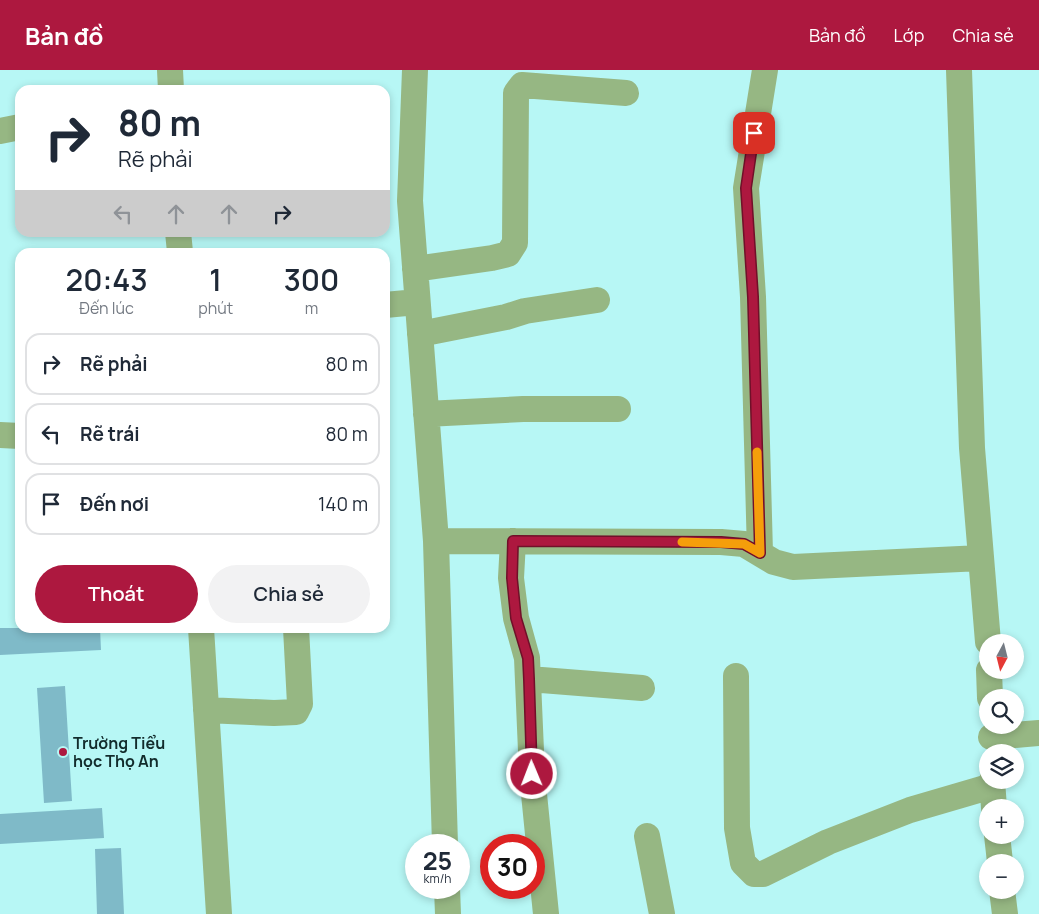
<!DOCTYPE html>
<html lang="vi">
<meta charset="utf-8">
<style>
body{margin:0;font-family:Manrope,sans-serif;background:#f2f2f3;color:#1f2937;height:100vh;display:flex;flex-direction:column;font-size:19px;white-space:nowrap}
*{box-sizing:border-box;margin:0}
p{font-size:16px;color:#747a83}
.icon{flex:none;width:28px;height:28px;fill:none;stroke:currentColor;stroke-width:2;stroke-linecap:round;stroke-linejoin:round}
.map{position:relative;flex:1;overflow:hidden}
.details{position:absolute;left:15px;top:178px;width:375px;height:385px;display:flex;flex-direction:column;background:#fff;border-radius:15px;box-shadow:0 2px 8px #0003}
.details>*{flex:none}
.hud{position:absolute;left:15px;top:15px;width:375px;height:152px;border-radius:15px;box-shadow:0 2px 8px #0003;background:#fff;color:#1f2937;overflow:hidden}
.needle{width:32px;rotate:187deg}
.buttons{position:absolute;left:979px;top:564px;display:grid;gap:10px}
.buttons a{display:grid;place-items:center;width:45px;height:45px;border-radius:50%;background:#fff;box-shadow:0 2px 8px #0003;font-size:25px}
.speed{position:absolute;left:405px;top:764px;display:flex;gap:10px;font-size:25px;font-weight:700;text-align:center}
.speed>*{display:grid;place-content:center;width:65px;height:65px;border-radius:50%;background:#fff;box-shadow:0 2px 8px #0003;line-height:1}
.speed small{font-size:12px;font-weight:400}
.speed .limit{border:8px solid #d22;background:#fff;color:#111}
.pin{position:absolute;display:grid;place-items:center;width:42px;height:42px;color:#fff;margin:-21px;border-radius:10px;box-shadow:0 2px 8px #0006}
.me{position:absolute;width:55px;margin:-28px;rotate:359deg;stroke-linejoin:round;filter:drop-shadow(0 0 4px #0008)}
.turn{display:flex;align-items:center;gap:18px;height:105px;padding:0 20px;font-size:22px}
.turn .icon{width:65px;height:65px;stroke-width:2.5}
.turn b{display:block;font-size:35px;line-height:42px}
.lanes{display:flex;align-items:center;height:48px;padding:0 20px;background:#0003;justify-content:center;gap:25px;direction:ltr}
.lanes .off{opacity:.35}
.eta{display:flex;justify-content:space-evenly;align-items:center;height:85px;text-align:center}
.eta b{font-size:30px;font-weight:600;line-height:35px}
.cta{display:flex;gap:10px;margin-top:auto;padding:10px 20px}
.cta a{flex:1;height:58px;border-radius:30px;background:#ad183f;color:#fff;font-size:20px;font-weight:600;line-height:58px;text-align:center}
.cta a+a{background:#f2f2f3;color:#1f2937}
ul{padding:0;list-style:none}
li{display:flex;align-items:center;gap:15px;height:62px;margin:0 10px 8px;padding:0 10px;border:2px solid #e0e1e3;border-radius:15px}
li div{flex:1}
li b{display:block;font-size:19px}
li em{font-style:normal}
header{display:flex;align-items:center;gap:30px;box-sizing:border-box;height:70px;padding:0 25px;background:#ad183f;color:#fff}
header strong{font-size:24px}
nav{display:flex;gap:28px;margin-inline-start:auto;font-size:18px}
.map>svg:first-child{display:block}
</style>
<header>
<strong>Bản đồ</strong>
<nav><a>Bản đồ</a><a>Lớp</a><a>Chia sẻ</a></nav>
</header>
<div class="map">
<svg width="1039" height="844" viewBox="0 0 1039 844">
<rect width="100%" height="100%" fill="#b7f7f5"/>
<path fill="#7fbac8" d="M0,558H100L101,580L0,585Z
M65,616L72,731L44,733L37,618Z
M102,738L104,768L0,774V744Z
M121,778L124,844H97L95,779Z"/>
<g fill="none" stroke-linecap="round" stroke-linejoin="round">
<path stroke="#96b783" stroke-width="26" d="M170,0L171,20
M415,0L410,131L436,471L445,775
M959,0L972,378L988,572
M0,61L20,57
M178,162L180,182
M415,199L492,188L508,184L515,173L516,23L522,15L626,23
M385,235L417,232
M420,264L506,247L525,241L597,230
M426,344L523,339H618
M0,365L20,366
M436,471L721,472L744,474L774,492L793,497L981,488
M513,471L511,508L516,548L527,588L532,704L546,844
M760,483L753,227L746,118L765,0
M201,558L219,844
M989,600L990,628
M736,606L737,758L743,793L754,804H763L828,772L910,740L992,716
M529,609L642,618
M206,640L274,643L296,642L300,634L296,558
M991,667L1039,663
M992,710L994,738
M997,765L1000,792
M647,766L662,844
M447,818L448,844
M1002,820L1005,844"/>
</g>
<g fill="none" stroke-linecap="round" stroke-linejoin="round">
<g stroke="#701029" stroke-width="12">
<path id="route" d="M532,704L529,609L528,588L516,548L512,508L513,471L721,472L744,474L760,483L753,227L746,118L754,63"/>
</g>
<use href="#route" stroke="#ad183f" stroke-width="9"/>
<path stroke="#f59e0b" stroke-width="9" d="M682,472L744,474L760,483L757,382"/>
</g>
<circle fill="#ad183f" stroke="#b7f7f5" stroke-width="2" cx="63" cy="682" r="5"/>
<g text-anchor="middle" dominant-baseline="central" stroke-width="4" stroke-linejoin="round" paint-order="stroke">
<g font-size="16" font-weight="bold" fill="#122c2c" stroke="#b7f7f5" text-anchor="start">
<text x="73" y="673">Trường Tiểu<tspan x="73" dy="18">học Thọ An</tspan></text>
</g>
</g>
</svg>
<div class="buttons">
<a><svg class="needle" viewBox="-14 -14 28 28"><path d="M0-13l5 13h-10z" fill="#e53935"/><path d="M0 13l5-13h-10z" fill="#747a83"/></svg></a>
<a><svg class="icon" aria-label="search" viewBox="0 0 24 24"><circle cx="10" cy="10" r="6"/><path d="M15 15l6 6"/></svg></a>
<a><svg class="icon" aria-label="layers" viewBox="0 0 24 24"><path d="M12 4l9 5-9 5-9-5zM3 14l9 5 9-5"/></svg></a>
<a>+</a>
<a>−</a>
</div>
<div class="speed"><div>25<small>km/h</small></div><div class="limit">30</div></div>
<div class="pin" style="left:754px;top:63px;background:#d93025"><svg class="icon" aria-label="arrive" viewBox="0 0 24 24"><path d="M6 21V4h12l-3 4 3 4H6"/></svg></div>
<svg class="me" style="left:532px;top:704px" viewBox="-20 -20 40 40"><circle r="17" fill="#ad183f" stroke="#fff" stroke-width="3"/><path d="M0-11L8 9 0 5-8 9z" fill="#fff"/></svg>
<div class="hud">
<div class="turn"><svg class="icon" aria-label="right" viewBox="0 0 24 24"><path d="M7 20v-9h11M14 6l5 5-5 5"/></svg><div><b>80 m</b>Rẽ phải</div></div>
<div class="lanes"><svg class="icon off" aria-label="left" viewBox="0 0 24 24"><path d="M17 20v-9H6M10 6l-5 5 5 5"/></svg><svg class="icon off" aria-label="ahead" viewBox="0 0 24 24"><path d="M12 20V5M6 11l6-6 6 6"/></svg><svg class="icon off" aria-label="ahead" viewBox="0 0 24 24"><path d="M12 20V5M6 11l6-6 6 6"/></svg><svg class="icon" aria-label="right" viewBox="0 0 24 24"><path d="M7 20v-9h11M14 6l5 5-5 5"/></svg></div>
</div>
<section class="details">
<div class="eta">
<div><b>20:43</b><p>Đến lúc</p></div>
<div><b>1</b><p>phút</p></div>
<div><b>300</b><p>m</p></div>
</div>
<ul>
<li><svg class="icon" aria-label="right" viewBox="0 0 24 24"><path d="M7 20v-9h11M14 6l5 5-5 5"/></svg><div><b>Rẽ phải</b></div><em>80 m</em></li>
<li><svg class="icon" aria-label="left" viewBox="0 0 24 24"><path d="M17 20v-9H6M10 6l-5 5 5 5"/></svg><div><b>Rẽ trái</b></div><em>80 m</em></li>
<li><svg class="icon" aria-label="arrive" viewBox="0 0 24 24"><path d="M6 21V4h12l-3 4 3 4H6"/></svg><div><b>Đến nơi</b></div><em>140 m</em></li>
</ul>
<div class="cta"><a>Thoát</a><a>Chia sẻ</a></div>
</section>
</div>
